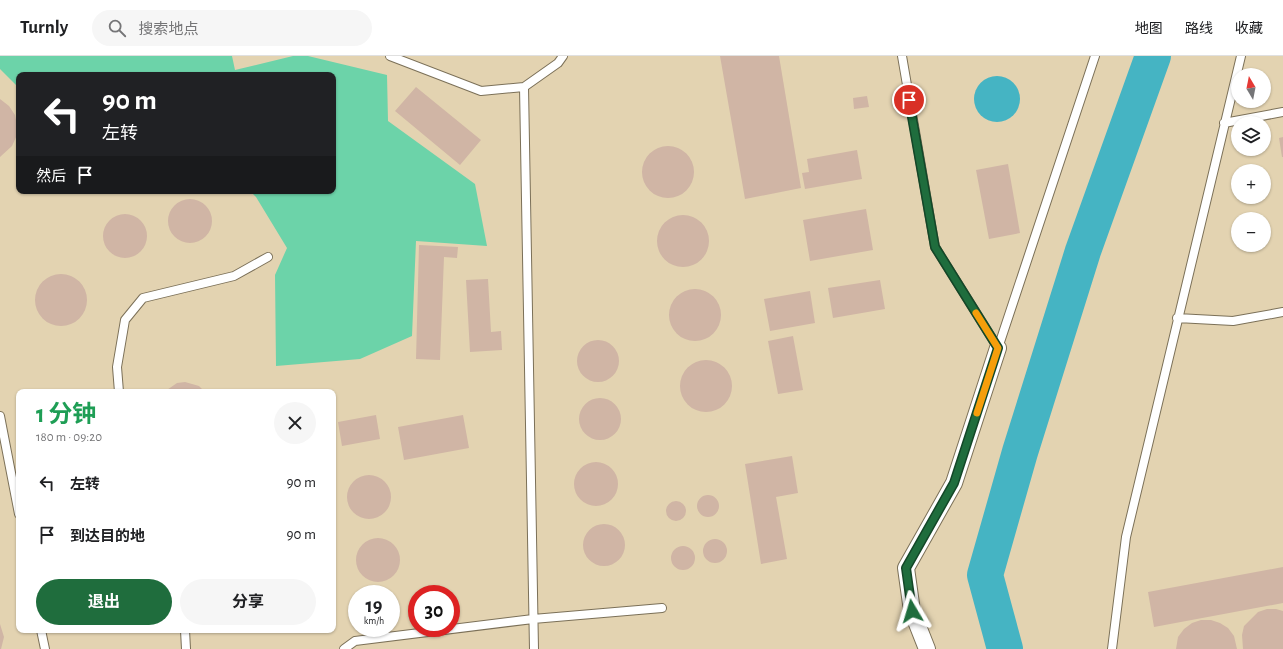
<!DOCTYPE html>
<html lang="zh">
<meta charset="utf-8">
<style>
body{margin:0;font-family:"Alegreya Sans","Noto Sans SC",sans-serif;background:#f6f6f6;color:#202124;height:100vh;display:flex;flex-direction:column;font-size:15px;white-space:nowrap}
*{box-sizing:border-box;margin:0}
p{font-size:13px;color:#757577}
.icon{flex:none;width:22px;height:22px;fill:none;stroke:currentColor;stroke-width:2;stroke-linecap:round;stroke-linejoin:round}
.map{position:relative;flex:1;overflow:hidden}
.details{position:absolute;left:16px;top:333px;width:320px;height:244px;display:flex;flex-direction:column;background:#fff;border-radius:8px;box-shadow:0 1px 3px #0004}
.details>*{flex:none}
.hud{position:absolute;left:16px;top:16px;width:320px;height:122px;border-radius:8px;box-shadow:0 1px 3px #0004;background:#202124;color:#fff;overflow:hidden}
.needle{width:26px;rotate:350deg}
.buttons{position:absolute;left:1231px;top:12px;display:grid;gap:8px}
.buttons a{display:grid;place-items:center;width:40px;height:40px;border-radius:50%;background:#fff;box-shadow:0 1px 3px #0004;font-size:20px}
.speed{position:absolute;left:348px;top:529px;display:flex;gap:8px;font-size:20px;font-weight:700;text-align:center}
.speed>*{display:grid;place-content:center;width:52px;height:52px;border-radius:50%;background:#fff;box-shadow:0 1px 3px #0004;line-height:1}
.speed small{font-size:10px;font-weight:400}
.speed .limit{border:6px solid #d22;background:#fff;color:#111}
.pin{position:absolute;display:grid;place-items:center;width:34px;height:34px;color:#fff;margin:-17px;border:2px solid #fff;border-radius:50%;box-shadow:0 1px 4px #0007}
.me{position:absolute;width:44px;margin:-22px;rotate:353deg;stroke-linejoin:round;filter:drop-shadow(0 0 3px #0008)}
.turn{display:flex;align-items:center;gap:14px;height:84px;padding:0 20px;font-size:18px}
.turn .icon{width:52px;height:52px;stroke-width:2.5}
.turn b{display:block;font-size:28px;line-height:34px}
.then{display:flex;align-items:center;height:38px;padding:0 20px;background:#0003;gap:8px;font-size:15px}
.round{display:grid;place-items:center;flex:none;width:42px;height:42px;border-radius:21px;background:#f6f6f6}
.head{display:flex;align-items:center;justify-content:space-between;height:68px;padding:0 20px}
h1{font-size:24px;font-weight:700;line-height:30px;color:#1e9e55}
.cta{display:flex;gap:8px;margin-top:auto;padding:8px 20px}
.cta a{flex:1;height:46px;border-radius:24px;background:#1f6d3d;color:#fff;font-size:16px;font-weight:700;line-height:46px;text-align:center}
.cta a+a{background:#f6f6f6;color:#202124}
ul{padding:0;list-style:none}
li{display:flex;align-items:center;gap:12px;height:52px;padding:0 20px}
li div{flex:1}
li b{display:block;font-size:15px}
li em{font-style:normal}
header{display:flex;align-items:center;gap:24px;box-sizing:border-box;height:56px;padding:0 20px;background:#fff;border-bottom:1px solid #e0e0e0}
header strong{font-size:19px}
nav{display:flex;gap:22px;margin-inline-start:auto;font-size:14px}
.search{width:280px;height:36px;background:#f6f6f6;display:flex;align-items:center;gap:10px;box-sizing:border-box;padding:0 14px;border-radius:22px;color:#757577;font-size:15px}
.map>svg:first-child{display:block}
</style>
<header>
<strong>Turnly</strong>
<div class="search"><svg class="icon" aria-label="search" viewBox="0 0 24 24"><circle cx="10" cy="10" r="6"/><path d="M15 15l6 6"/></svg>搜索地点</div>
<nav><a>地图</a><a>路线</a><a>收藏</a></nav>
</header>
<div class="map">
<svg width="1283" height="593" viewBox="0 0 1283 593">
<rect width="100%" height="100%" fill="#ecdfc5"/>
<path fill="#e3d3b1" fill-rule="evenodd" d="M0,0H1283V593H0ZM19,19H333V135H19ZM1238,19H1264V45H1238ZM1238,67H1264V93H1238ZM1238,115H1264V141H1238ZM1238,163H1264V189H1238ZM19,336H333V574H19ZM357,538H391V572H357ZM417,538H451V572H417Z"/>
<path fill="#6cd3a9" d="M0,0H232L235,14L293,0H308L387,19L388,65L475,128L487,190L416,185L412,280L360,303L276,310L275,219L287,192L256,141L250,135H333V19H19V32L0,13Z"/>
<path fill="#45b4c3" d="M974 43a23 23 0 1 1 46 0a23 23 0 1 1-46 0Z"/>
<g fill="none" stroke-linecap="round" stroke-linejoin="round">
<path stroke="#45b4c3" stroke-width="36" d="M1005,593L985,519L1020,396L1083,195L1153,0"/>
</g>
<path fill="#d0b5a5" d="M720,0H779L801,132L745,143Z
M416,31L481,84L460,109L395,55Z
M867,40L869,51L854,53L853,42Z
M0,43L9,50L15,59L17,69V79L12,90L0,101Z
M1283,81V101H1282L1279,82Z
M642 116a26 26 0 1 1 52 0a26 26 0 1 1-52 0Z
M857,94L862,123L805,133L802,117L809,116L807,103Z
M1008,108L1020,177L989,183L976,114Z
M168 165a22 22 0 1 1 44 0a22 22 0 1 1-44 0Z
M866,153L873,194L810,205L803,164Z
M103 180a22 22 0 1 1 44 0a22 22 0 1 1-44 0Z
M657 185a26 26 0 1 1 52 0a26 26 0 1 1-52 0Z
M419,189L458,191L457,202L444,201L440,304L416,303Z
M35 244a26 26 0 1 1 52 0a26 26 0 1 1-52 0Z
M488,223L491,276L501,275L502,294L470,296L466,224Z
M880,224L885,253L833,262L828,232Z
M669 259a26 26 0 1 1 52 0a26 26 0 1 1-52 0Z
M810,235L815,267L770,275L764,243Z
M793,280L803,334L778,338L768,285Z
M577 305a21 21 0 1 1 42 0a21 21 0 1 1-42 0Z
M680 330a26 26 0 1 1 52 0a26 26 0 1 1-52 0Z
M185,326L199,330L205,336H164L177,327Z
M579 363a21 21 0 1 1 42 0a21 21 0 1 1-42 0Z
M376,359L380,383L342,390L338,366Z
M463,359L469,392L404,404L398,371Z
M792,400L798,437L776,441L787,503L761,508L745,408Z
M574 428a22 22 0 1 1 44 0a22 22 0 1 1-44 0Z
M347 441a22 22 0 1 1 44 0a22 22 0 1 1-44 0Z
M697 450a11 11 0 1 1 22 0a11 11 0 1 1-22 0Z
M666 455a10 10 0 1 1 20 0a10 10 0 1 1-20 0Z
M583 489a21 21 0 1 1 42 0a21 21 0 1 1-42 0Z
M356 504a22 22 0 1 1 44 0a22 22 0 1 1-44 0Z
M703 495a12 12 0 1 1 24 0a12 12 0 1 1-24 0Z
M671 502a12 12 0 1 1 24 0a12 12 0 1 1-24 0Z
M1283,511V547L1154,571L1148,536Z
M1267,553H1276L1283,555V593H1243L1242,579L1244,570L1258,556Z
M1201,564H1211L1220,567L1228,572L1234,580L1237,593H1176L1178,581L1184,573L1192,567Z
M0,568L4,581L1,593H0Z"/>
<g fill="none" stroke-linecap="round" stroke-linejoin="round">
<g stroke="#7b7058" stroke-width="10">
<path id="service" d="M390,0L481,35L524,31L558,7L563,0
M902,0L935,191L998,292
M524,31L534,593
M1224,67L1283,56
M1177,262L1233,265L1283,256
M998,292L1095,0
M119,336L117,311L125,264L143,242L234,220L268,201
M0,360L19,458
M41,574L45,593
M185,574L186,593
M344,593L355,585L533,563L662,552
M1112,593L1126,481L1241,0"/>
</g>
<g stroke="#7b7058" stroke-width="18">
<path id="minor" d="M927,593L912,555L906,512L954,427L998,292"/>
</g>
<use href="#service" stroke="#fff" stroke-width="8"/>
<use href="#minor" stroke="#fff" stroke-width="16"/>
</g>
<g fill="none" stroke-linecap="round" stroke-linejoin="round">
<g stroke="#144728" stroke-width="10">
<path id="route" d="M909,44L935,191L998,292L954,427L906,512L912,555"/>
</g>
<use href="#route" stroke="#1f6d3d" stroke-width="7"/>
<path stroke="#f59e0b" stroke-width="7" d="M976,257L998,292L977,357"/>
</g>
</svg>
<div class="buttons">
<a><svg class="needle" viewBox="-14 -14 28 28"><path d="M0-13l5 13h-10z" fill="#e53935"/><path d="M0 13l5-13h-10z" fill="#757577"/></svg></a>
<a><svg class="icon" aria-label="layers" viewBox="0 0 24 24"><path d="M12 4l9 5-9 5-9-5zM3 14l9 5 9-5"/></svg></a>
<a>+</a>
<a>−</a>
</div>
<div class="speed"><div>19<small>km/h</small></div><div class="limit">30</div></div>
<div class="pin" style="left:909px;top:44px;background:#d93025"><svg class="icon" aria-label="arrive" viewBox="0 0 24 24"><path d="M6 21V4h12l-3 4 3 4H6"/></svg></div>
<svg class="me" style="left:912px;top:555px" viewBox="-20 -20 40 40"><path d="M0-17L14 15 0 8-14 15z" fill="#1f6d3d" stroke="#fff" stroke-width="4"/></svg>
<div class="hud">
<div class="turn"><svg class="icon" aria-label="left" viewBox="0 0 24 24"><path d="M17 20v-9H6M10 6l-5 5 5 5"/></svg><div><b>90 m</b>左转</div></div>
<div class="then">然后<svg class="icon" aria-label="arrive" viewBox="0 0 24 24"><path d="M6 21V4h12l-3 4 3 4H6"/></svg></div>
</div>
<section class="details">
<div class="head"><div><h1>1 分钟</h1><p>180 m · 09:20</p></div><a class="round"><svg class="icon" aria-label="close" viewBox="0 0 24 24"><path d="M6 6l12 12M18 6L6 18"/></svg></a></div>
<ul>
<li><svg class="icon" aria-label="left" viewBox="0 0 24 24"><path d="M17 20v-9H6M10 6l-5 5 5 5"/></svg><div><b>左转</b></div><em>90 m</em></li>
<li><svg class="icon" aria-label="arrive" viewBox="0 0 24 24"><path d="M6 21V4h12l-3 4 3 4H6"/></svg><div><b>到达目的地</b></div><em>90 m</em></li>
</ul>
<div class="cta"><a>退出</a><a>分享</a></div>
</section>
</div>
